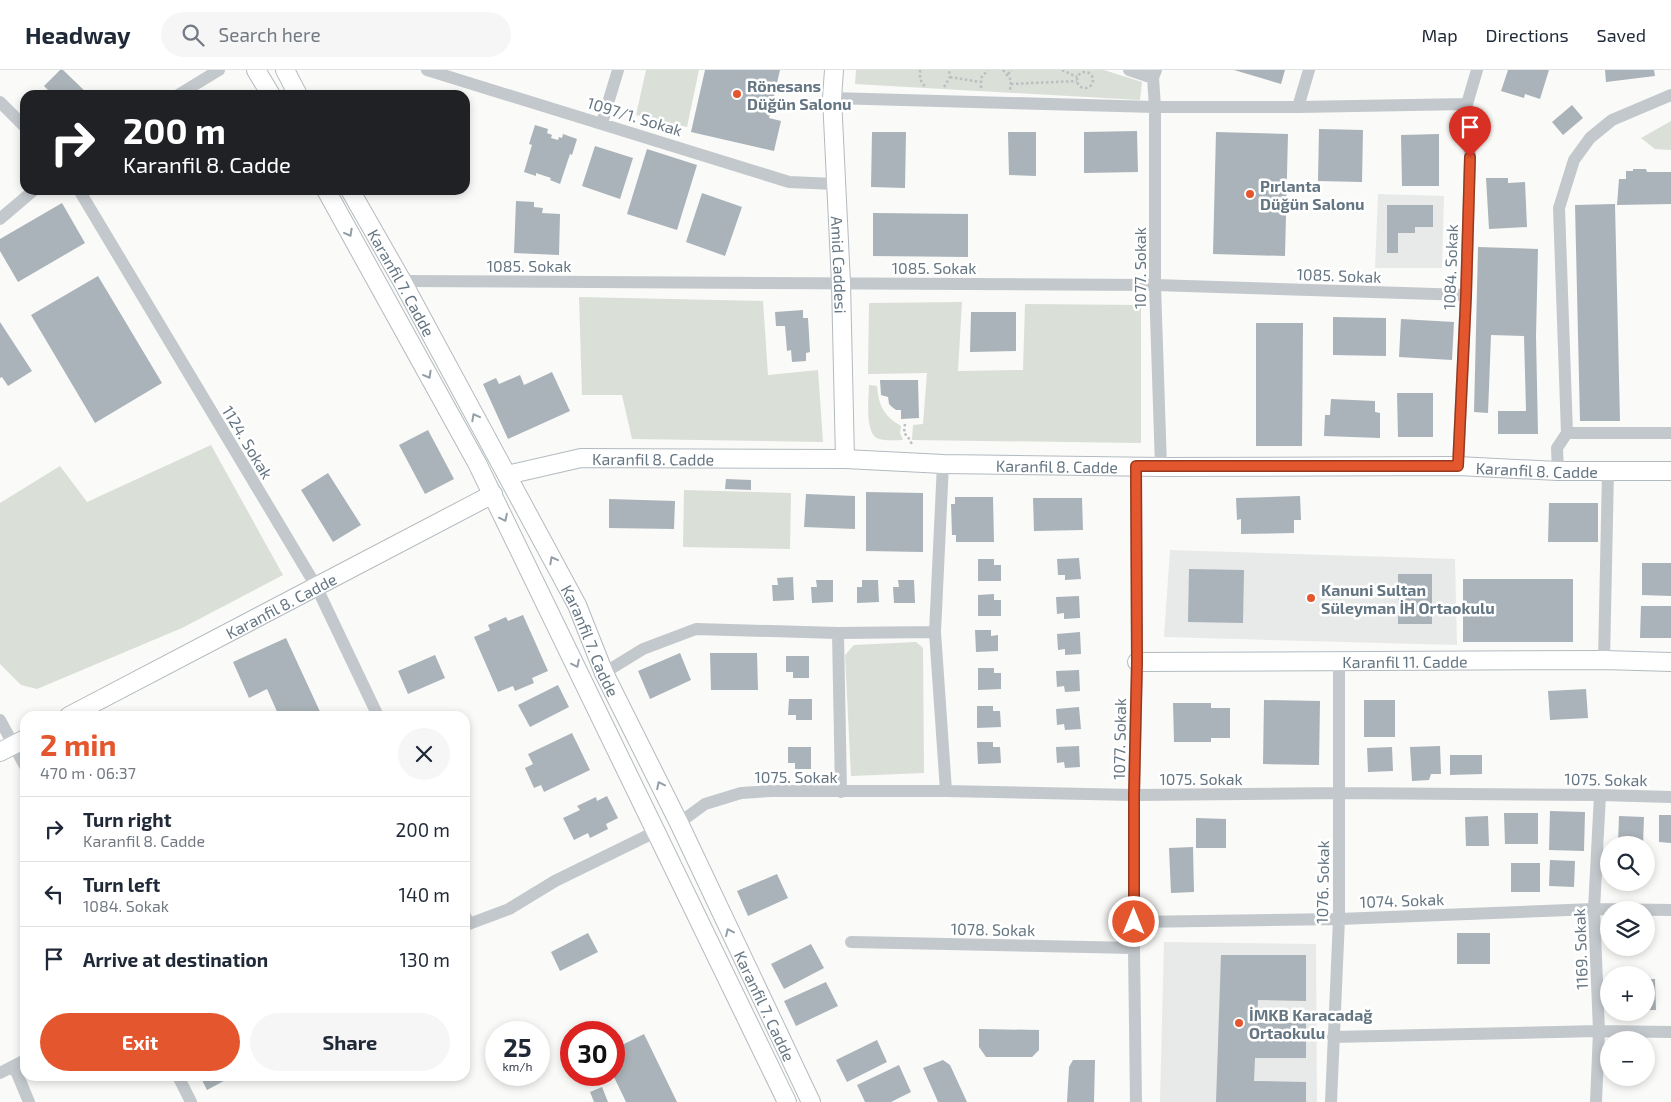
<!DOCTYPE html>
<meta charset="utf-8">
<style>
body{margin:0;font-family:"Exo 2",sans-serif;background:#f6f6f7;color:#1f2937;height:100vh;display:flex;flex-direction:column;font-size:19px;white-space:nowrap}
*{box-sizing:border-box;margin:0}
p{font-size:16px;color:#747a83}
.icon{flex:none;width:28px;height:28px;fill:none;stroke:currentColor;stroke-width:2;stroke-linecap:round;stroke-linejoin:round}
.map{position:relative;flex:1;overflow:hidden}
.side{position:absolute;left:20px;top:641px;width:450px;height:370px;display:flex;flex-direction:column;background:#fff;border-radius:15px;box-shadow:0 2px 8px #0003}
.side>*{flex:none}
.hud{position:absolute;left:20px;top:20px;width:450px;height:105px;border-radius:15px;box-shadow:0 2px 8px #0003;background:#202124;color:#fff;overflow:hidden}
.buttons{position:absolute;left:1600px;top:766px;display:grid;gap:10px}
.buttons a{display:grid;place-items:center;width:55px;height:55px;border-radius:50%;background:#fff;box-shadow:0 2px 8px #0003;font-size:25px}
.speed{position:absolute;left:485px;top:951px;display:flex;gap:10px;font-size:25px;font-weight:700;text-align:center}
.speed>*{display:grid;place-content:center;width:65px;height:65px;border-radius:50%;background:#fff;box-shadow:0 2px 8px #0003;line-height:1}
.speed small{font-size:12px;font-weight:400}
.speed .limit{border:8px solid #d22;background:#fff;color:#111}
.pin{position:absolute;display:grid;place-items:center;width:42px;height:42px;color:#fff;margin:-51px -21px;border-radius:50% 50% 50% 0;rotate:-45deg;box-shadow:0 0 5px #0007}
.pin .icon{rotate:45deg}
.me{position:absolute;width:55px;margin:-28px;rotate:0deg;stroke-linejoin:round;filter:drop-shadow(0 0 4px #0008)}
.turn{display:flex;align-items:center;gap:18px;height:105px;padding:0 20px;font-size:22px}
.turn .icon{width:65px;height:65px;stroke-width:2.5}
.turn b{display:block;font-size:35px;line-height:42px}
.round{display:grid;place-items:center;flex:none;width:52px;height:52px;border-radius:26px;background:#f6f6f7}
.head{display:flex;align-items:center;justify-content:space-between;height:85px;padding:0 20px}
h1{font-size:30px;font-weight:700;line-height:38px;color:#e4572e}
.button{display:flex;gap:10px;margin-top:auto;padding:10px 20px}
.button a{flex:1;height:58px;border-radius:30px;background:#e4572e;color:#fff;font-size:20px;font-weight:700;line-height:58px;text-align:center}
.button a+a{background:#f6f6f7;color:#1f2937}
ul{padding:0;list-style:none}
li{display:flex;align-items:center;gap:15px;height:65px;padding:0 20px;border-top:1px solid #e0e1e3}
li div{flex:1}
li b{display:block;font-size:19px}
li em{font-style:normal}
header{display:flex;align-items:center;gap:30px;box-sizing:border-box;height:70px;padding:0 25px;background:#fff;border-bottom:1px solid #e0e1e3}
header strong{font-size:24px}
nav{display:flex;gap:28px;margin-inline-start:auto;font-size:18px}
.search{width:350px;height:45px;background:#f6f6f7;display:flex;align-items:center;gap:12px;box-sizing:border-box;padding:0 18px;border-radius:28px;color:#747a83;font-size:19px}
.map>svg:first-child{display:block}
</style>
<header>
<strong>Headway</strong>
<div class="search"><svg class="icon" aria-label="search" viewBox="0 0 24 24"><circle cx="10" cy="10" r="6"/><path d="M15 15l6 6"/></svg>Search here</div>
<nav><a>Map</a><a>Directions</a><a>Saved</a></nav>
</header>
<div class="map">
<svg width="1671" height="1032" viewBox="0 0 1671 1032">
<rect width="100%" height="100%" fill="#fafaf8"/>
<path fill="#e8e9e9" d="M1378,124L1444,126L1442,198H1375Z
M1170,480L1455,489L1457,575L1164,567Z
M1164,872L1316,874L1317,1032H1160Z"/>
<path fill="#dadfd7" d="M646,0H699L687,57L636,45Z
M856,0H1104L1142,12L1140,30L855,14Z
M1671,51V80L1655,79L1641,68Z
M579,227L763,231L768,305L818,300L823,372L632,369L622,325H582Z
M962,232L958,301L1023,300L1025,234L1141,235V373L912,370L913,355L923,354L927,303L868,304L869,233Z
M869,315L877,316C879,336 883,345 901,356L900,363L903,370C896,370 886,371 879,369C864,365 869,327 869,315Z
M211,375L283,505L182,558L37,619L21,615L0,594V433L60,396L87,432Z
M684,420L791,423L790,479L683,477Z
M916,572L923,578L924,703L851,706L845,585L854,575Z"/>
<path fill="#aab3b9" d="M60,0H63L89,25H45L49,21L44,16Z
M705,0H780L769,48L781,51L774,81L691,62Z
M1234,0H1285L1281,14Z
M1508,0H1549L1540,29L1525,24L1524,28L1501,21Z
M1605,0H1654L1655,6L1606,12Z
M1572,35L1583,48L1563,65L1552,52Z
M535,55L548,59L547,63L552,65L551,68L558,70L559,67L562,68L563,64L577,69L572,85L570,84L560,114L550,110L551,108L536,103V106L524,102L532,75L529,74Z
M1319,59L1363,60L1362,112L1318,111Z
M1137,61L1138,102L1084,103V62Z
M872,62H906L905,118L871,117Z
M1008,62H1036V106L1009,105Z
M1216,62L1288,64L1285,186L1213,184Z
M1439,64V116H1402L1401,65Z
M595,76L633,88L620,129L582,116Z
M647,79L697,95L677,160L627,144Z
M1633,99H1646L1647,102H1671V134L1617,135L1619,109H1626V101H1633Z
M1486,108H1508V113L1525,112L1527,157L1489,159Z
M702,123L742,137L725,186L686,172Z
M516,131L534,132V137L543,138L542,143L560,144L559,185L514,183Z
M62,133L85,173L18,212L0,181V169Z
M1615,134L1620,351H1580L1575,135Z
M1387,135H1433V157H1415V163H1398V183H1387Z
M873,143L968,144V187L873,186Z
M1478,177L1538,179L1536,266L1538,364H1498V341H1526L1524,266L1491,265L1488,343L1474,342Z
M98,206L162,313L95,353L31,245Z
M803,240V248H808L810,282L806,283V291L792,292L791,280L787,281L785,256H776L775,242Z
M971,242H1016V281L970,282Z
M1333,247L1386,248V286L1333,285Z
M1401,249L1454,252L1452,290L1399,287Z
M0,252L32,301L8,316L2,307L0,308Z
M1256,253H1303L1302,376H1256Z
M552,302L570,341L508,369L483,314L496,308L499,314L520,305L524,315Z
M880,310H918L919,348L901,349V340H896L892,337L889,334L888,327L881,325Z
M1397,323H1433V367H1398Z
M1331,329L1375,331V342L1380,343V368L1324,366L1325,345H1330Z
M428,360L454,409L425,424L399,375Z
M328,403L361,455L333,472L301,420Z
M726,409L751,410V420L725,419Z
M866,422L923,423V482L866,481Z
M806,424L855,426V459L804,457Z
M1300,426L1301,450H1294V463L1241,464V449L1237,450L1236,428Z
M955,427H993L994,472H956V465H952L951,434H955Z
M1033,428H1082L1083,460L1034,461Z
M609,429L675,431L674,459L609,458Z
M1549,433H1598V472H1548Z
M1079,488L1081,509L1065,510V505H1058L1057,489Z
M978,489H994V495H1001V511H978Z
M1642,493H1671V526L1642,525Z
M1189,499L1244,500L1243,553L1188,552Z
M1398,504H1432V554H1398Z
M793,507L794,530L773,531L772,515H778L777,508Z
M1463,509H1573V572H1463Z
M816,510H833V532L812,533L811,517H817Z
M862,510H878L879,532L857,533V517H862Z
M898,510H914L915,533H894L893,517H899Z
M994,524V530H1001V546H978V525Z
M1079,526L1080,548L1064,549V543L1057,544L1056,527Z
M1641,536H1671V568H1640Z
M523,545L548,601L532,608L534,613L515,621L513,616L498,622L474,567L490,560L488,555L506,547L508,551Z
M975,560H991V566L998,565V581L976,582Z
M1080,562L1081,584L1065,585V579L1058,580L1057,564Z
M286,568L322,646H279L267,619L249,628L233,592Z
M680,583L691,610L650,629L638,601Z
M710,583H757L758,620H711Z
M435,585L445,608L408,624L398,601Z
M786,586H809V608H793V602H786Z
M978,598H994V603H1001V619L978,620Z
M1079,600L1080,621L1065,622L1064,616L1057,617L1056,601Z
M558,615L569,637L530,657L518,635Z
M1586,619L1588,648L1550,650L1548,621Z
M789,629H812V650H796V645H788Z
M1264,630L1320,631L1319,695L1263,694Z
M1364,630H1395V667H1364Z
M1173,633H1211V638H1230V668H1211V672H1174Z
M977,636H993V641H1000L1001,657L977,658Z
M1079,637L1081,659L1065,660L1064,654L1057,655L1056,639Z
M572,663L590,700L544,722L541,715L534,718L525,698L533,694L528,684Z
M977,672H993V677H1000L1001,693L978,694Z
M1079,676L1080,697L1065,698L1064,692L1057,693L1056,677Z
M1440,676L1441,704H1431L1429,710L1412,711L1410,677Z
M788,677H811V699H795V693H788Z
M1392,677L1393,701L1368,702L1367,678Z
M1450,685H1482V704L1450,705Z
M607,726L618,748L606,754L608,759L590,768L588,763L574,770L563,748L580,740L577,736L596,727L597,731Z
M1550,741L1585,742L1584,781L1549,780Z
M1504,743H1538V774H1505Z
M1659,745H1671V773L1659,772Z
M1488,746L1489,776H1466L1465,747Z
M1619,746L1644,747L1643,775L1618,774Z
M1196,748L1226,749V778H1196Z
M1193,777L1194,822L1171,823L1169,778Z
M1550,790L1575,791L1574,817L1549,816Z
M1511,793H1540V822H1511Z
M777,804L788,828L748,846L737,821Z
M588,863L598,882L560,901L551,882Z
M1457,863H1490V894H1457Z
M811,874L824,898L784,919L771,894Z
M1221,885H1306V931L1258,930L1257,953H1306V988H1255L1254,1011L1306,1012V1032H1216Z
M1646,909H1655L1656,940H1646Z
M826,912L838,936L796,956L784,931Z
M979,959L1039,960V980L1032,987H986L979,977Z
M644,964L677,1032H626L613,1005L614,979Z
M877,970L887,992L847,1012L836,990Z
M943,990L950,995L967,1032H938L923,998Z
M1073,990H1095L1094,1032H1067L1069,997Z
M899,995L911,1022L891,1032H865L857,1015Z
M200,1006H233L207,1020Z
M602,1017L608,1032H594L590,1022Z"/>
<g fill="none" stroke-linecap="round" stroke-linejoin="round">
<g stroke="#b3babf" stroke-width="20">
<g id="secondary">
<path d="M256,0L271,25"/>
<path d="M285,0L298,25"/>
<path id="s1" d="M834,0L832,28L841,213L845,389"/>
<path d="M326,120L477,393L787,1032"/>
<path id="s2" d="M350,120L402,211L577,535L604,603L679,753L811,1032"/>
<path id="s3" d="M507,405L581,388L845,389L943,394L1161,397L1458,396L1558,401H1671"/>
<path id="s4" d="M1137,592L1604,590L1671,592"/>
<path id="s5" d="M69,646L493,424"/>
<path d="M0,682L25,669"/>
</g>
</g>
<path stroke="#bbbfc2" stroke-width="2.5" stroke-dasharray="2.5 2.5" stroke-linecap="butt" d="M920,0V9L925,17
M1003,0L1011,10L1010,20
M1062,0L1077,7
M1077 10a8 8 0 1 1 16 0a8 8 0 1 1-16 0Z
M1008,4L1012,0
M950,7L980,12
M1011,14L1077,11
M944,17L950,7L949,0
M981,18V8L988,0
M905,354L904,363L908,367L913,376"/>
<path stroke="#c3c8cc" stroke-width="12" d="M427,0L789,112L835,114
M1129,0L1153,8
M1156,0L1153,8L1155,37V215L1161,397
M178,25L219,0
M1671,25L1612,50L1590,68L1574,90L1559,138L1567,363H1671
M832,28L1155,37H1298L1467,34
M0,32L25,57
M1298,37L1309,0
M602,53L618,0
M79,120L316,516L378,646
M0,149L34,120
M402,211L1155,215L1466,225
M943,394L935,562L946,721
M1458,396L1466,225L1470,87L1467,34L1477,0
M1558,401L1557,378L1567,363
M838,563L841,722
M1604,590L1608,401
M604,603L643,579L696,559L838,563L935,562
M0,650L25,696
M679,753L705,734L741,723L771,721H946L1134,725L1339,723L1600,725L1671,727
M465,846L469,854L509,839L555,811L657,761
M1134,852L1339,849L1594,839L1671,840
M851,872L1134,878
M1333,967L1599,961L1671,962
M14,996L29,1032
M0,1003L25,990
M178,1006L191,1032
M1136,1032L1134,878V725L1137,592L1136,396
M1331,1032L1339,849V592
M1596,1032L1599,961L1594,839L1600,725"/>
<use href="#secondary" stroke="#fff" stroke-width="18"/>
</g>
<defs><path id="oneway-chevron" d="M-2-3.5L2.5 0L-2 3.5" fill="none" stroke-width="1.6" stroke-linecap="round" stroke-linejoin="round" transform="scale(1.25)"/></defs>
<g stroke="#939fa8">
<use href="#oneway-chevron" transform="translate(349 163) rotate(61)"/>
<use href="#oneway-chevron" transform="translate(428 305) rotate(61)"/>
<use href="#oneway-chevron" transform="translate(475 347) rotate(-118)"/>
<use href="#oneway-chevron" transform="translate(504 448) rotate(64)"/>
<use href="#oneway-chevron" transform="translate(553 490) rotate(-118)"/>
<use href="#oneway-chevron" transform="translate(576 594) rotate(64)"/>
<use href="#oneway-chevron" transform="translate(660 715) rotate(-116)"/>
<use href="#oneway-chevron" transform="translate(729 862) rotate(-115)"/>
</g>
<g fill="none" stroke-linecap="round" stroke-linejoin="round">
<g stroke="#94391e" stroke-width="12">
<path id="route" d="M1134,852V725L1137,592L1136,396H1458L1466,226L1470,87"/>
</g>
<use href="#route" stroke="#e4572e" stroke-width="9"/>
</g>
<g fill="#e4572e" stroke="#fff" stroke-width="2">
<circle cx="737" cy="24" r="5"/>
<circle cx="1250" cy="124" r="5"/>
<circle cx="1311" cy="528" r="5"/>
<circle cx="1239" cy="953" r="5"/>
</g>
<g text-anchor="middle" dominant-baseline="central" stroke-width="5" stroke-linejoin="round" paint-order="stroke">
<g font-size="16" font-weight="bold" fill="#657683" stroke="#fff" text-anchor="start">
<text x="747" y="15">Rönesans<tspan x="747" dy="18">Düğün Salonu</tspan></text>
<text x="1260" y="115">Pırlanta<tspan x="1260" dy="18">Düğün Salonu</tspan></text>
<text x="1321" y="519">Kanuni Sultan<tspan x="1321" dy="18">Süleyman İH Ortaokulu</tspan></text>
<text x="1249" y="944">İMKB Karacadağ<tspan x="1249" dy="18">Ortaokulu</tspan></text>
</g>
<g font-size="16" fill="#657683" stroke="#fff">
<text transform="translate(635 46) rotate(17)">1097/1. Sokak</text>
<text stroke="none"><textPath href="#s1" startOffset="195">Amid Caddesi</textPath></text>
<text x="529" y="195">1085. Sokak</text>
<text x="934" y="197">1085. Sokak</text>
<text transform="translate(1450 197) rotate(-88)">1084. Sokak</text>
<text transform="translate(1139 198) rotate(-90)">1077. Sokak</text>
<text transform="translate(1339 205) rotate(2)">1085. Sokak</text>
<text stroke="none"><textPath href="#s2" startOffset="106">Karanfil 7. Cadde</textPath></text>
<text transform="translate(248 372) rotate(59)">1124. Sokak</text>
<text stroke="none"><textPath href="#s3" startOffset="148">Karanfil 8. Cadde</textPath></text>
<text stroke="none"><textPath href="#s3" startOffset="552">Karanfil 8. Cadde</textPath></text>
<text stroke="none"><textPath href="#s3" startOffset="1032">Karanfil 8. Cadde</textPath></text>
<text stroke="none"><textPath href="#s5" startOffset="239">Karanfil 8. Cadde</textPath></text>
<text stroke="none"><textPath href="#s2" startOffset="511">Karanfil 7. Cadde</textPath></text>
<text stroke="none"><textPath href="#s4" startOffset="268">Karanfil 11. Cadde</textPath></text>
<text transform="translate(1119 669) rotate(-89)">1077. Sokak</text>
<text x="796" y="706">1075. Sokak</text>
<text x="1201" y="708">1075. Sokak</text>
<text transform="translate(1606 709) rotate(1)">1075. Sokak</text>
<text transform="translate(1322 812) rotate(-89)">1076. Sokak</text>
<text transform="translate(1402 830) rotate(-2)">1074. Sokak</text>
<text transform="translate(993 859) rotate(1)">1078. Sokak</text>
<text transform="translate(1580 879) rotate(-92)">1169. Sokak</text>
<text stroke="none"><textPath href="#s2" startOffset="916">Karanfil 7. Cadde</textPath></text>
</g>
</g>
</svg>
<div class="buttons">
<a><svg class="icon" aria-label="search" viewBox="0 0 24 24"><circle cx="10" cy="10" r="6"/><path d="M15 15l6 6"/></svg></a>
<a><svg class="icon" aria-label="layers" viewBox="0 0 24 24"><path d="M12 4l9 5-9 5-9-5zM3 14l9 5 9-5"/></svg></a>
<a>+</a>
<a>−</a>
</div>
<div class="speed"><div>25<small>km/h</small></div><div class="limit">30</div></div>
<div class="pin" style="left:1470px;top:87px;background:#d93025"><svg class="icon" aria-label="arrive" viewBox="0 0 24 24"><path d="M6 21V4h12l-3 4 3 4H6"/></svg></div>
<svg class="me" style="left:1134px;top:852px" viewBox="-20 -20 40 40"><circle r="17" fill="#e4572e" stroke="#fff" stroke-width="3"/><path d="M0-11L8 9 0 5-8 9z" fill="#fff"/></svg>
<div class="hud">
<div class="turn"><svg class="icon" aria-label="right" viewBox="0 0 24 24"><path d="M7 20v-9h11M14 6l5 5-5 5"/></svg><div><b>200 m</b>Karanfil 8. Cadde</div></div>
</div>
<section class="side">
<div class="head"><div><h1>2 min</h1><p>470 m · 06:37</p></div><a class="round"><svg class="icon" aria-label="close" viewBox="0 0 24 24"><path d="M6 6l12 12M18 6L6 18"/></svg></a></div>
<ul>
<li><svg class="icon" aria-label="right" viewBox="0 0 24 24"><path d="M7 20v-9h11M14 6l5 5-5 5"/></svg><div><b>Turn right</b><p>Karanfil 8. Cadde</p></div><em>200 m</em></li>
<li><svg class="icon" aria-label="left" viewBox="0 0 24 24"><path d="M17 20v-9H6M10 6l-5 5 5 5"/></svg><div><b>Turn left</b><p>1084. Sokak</p></div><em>140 m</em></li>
<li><svg class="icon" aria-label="arrive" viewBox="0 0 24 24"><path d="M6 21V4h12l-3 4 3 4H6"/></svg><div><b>Arrive at destination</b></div><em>130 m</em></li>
</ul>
<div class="button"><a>Exit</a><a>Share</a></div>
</section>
</div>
